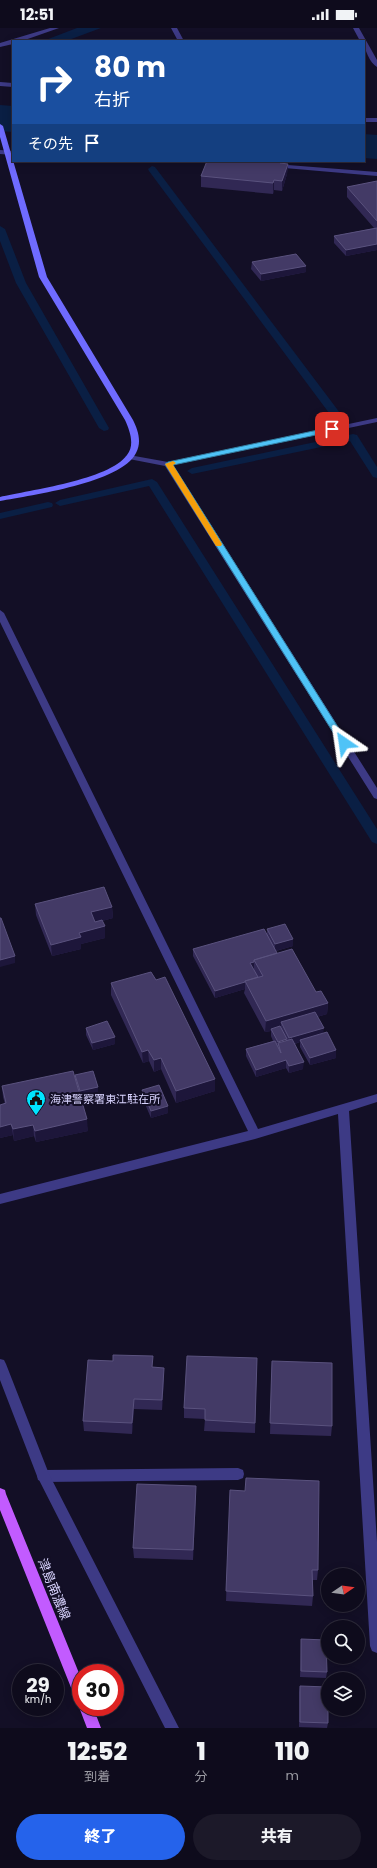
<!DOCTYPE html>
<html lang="ja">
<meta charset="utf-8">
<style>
body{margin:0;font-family:Poppins,"Noto Sans JP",sans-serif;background:#1c1929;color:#f1f3f6;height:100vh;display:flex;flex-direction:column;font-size:15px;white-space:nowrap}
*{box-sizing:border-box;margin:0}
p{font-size:13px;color:#9b9ba3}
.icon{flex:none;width:22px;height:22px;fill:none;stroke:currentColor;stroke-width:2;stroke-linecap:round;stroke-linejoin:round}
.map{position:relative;height:1700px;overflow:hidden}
.details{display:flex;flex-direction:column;background:#0e0b1c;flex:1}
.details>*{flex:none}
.guide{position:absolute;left:12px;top:12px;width:353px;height:122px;border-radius:0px;box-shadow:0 2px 10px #0003,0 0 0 1px #2e2b3b;background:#1a4fa0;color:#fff;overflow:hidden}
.needle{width:26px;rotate:77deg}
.controls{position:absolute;left:321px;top:1540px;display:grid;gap:8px}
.controls a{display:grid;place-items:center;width:44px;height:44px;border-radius:50%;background:#0e0b1c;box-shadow:0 2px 10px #0003,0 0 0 1px #2e2b3b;font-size:20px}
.speed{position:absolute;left:12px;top:1636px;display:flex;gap:8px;font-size:20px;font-weight:700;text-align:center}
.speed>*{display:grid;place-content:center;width:52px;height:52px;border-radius:50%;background:#0e0b1c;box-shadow:0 2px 10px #0003,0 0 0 1px #2e2b3b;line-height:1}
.speed small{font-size:10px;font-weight:400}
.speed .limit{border:6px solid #d22;background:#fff;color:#111}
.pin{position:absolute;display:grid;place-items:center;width:34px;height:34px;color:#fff;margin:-17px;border-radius:8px;box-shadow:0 2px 6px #0006}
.me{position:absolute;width:44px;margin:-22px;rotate:328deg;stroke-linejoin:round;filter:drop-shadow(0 0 3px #0008)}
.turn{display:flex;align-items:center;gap:14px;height:84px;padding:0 16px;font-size:18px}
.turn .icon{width:52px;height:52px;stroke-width:2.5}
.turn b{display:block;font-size:28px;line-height:34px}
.then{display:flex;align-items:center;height:38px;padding:0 16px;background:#0003;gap:8px;font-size:15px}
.eta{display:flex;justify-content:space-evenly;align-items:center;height:68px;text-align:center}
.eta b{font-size:24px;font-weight:800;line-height:28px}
.cta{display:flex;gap:8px;margin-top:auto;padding:8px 16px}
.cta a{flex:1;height:46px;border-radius:24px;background:#2563eb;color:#fff;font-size:16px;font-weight:800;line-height:46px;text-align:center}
.cta a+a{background:#1c1929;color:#f1f3f6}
.status{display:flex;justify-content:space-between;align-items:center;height:28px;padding:0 20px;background:#0e0b1c;direction:ltr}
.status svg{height:11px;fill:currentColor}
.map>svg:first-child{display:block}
</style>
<div class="status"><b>12:51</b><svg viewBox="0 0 49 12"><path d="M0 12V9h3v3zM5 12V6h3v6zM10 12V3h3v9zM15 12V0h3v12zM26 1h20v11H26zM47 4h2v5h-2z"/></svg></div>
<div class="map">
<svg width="377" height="1700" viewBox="0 0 377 1700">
<rect width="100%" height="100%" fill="#130f26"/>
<path fill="#0a1f44" d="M77,0H101L66,13H43Z
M0,77L13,78V104L0,103Z
M364,106L377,107V131L364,130Z"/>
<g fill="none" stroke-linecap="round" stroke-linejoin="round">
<path fill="#0a1f44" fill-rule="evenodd" d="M152,138L155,139L343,389L344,391L343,393H335L149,143L148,141Z
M0,198L5,201L26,255L109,400L108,402L104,403L99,400L16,255L0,213Z
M353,406L357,407L377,439V450L373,449L350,413L192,446L187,443L192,440Z
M152,451L157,454L377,801V816L372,814L149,458L60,478L55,475L60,472Z
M48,474L52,475L53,477L52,479L0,491V485Z"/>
<path fill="#3d3a85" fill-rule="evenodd" d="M238,1440L243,1442L244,1446L243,1450L238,1452L43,1454L38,1452L37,1448L38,1444L43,1442Z"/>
<path fill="#3d3a85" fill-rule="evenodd" d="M50,0H59L22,13H13V16L0,19V15Z
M171,0H177L184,13H178Z
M353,0H359L377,32V39C370,35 364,21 364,13H360Z
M0,54L13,55V59L0,58Z
M364,90H377V94H364Z
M0,122L13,123V127L0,126Z
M275,136L377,144V148L273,139V137Z
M377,390V394L173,437L377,760V771L374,770L165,438L129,431L125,429L129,427L168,434Z
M0,582L4,585L258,1101L377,1066V1074L349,1083L377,1514V1625L372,1623L370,1618L338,1086L255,1111L0,1176V1166L248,1103L0,594Z
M0,1331L4,1332L6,1336L49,1446L179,1700H165L37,1448L0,1352Z"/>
<path fill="#6f6bff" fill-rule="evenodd" d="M0,96L3,98L47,249L133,392C138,402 142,414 136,425C121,455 32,467 0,473V469C30,462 109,452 127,427C135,417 130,403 125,392L39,249L0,109Z"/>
<path fill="#c25bff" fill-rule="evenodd" d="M0,1460L5,1462L6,1466L81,1650V1674L76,1672L0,1482Z
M81,1674V1679H93L101,1700H87L79,1679Z"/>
</g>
<path fill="#312854" d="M288,136L287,146L282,163L274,162L273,166L201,159V148Z
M377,153V222L346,228L334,215V208L374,200L347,169V159Z
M252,234L306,238V244L261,253L251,241Z
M35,876L112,879L113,890L102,893L105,898V910L81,916V921L52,928L36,887Z
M267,901L293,911V918L276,923L277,925L316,964L328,975L327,986L317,989L323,1005L336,1022V1030L310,1037L300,1019V1014L295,1016L303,1041L289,1045L286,1040L256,1049L246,1028V1021L273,1013L271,1008V1003L265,1004L244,965L245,961L215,970L193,928V921L267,906Z
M156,952L215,1063L176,1075L161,1041L154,1044L149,1033L143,1035L111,967V955Z
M86,1000L115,1016L93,1022L86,1007Z
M75,1047L98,1059V1066L81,1070L88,1103L36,1114L34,1108L14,1113L13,1107L0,1110V1077L5,1076L3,1069L2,1058L75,1050Z
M142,1062L168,1085L151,1090L142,1069Z
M257,1330L255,1405L204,1403L205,1391L184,1390V1380Z
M272,1333L332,1398L331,1408L270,1406Z
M153,1339L164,1351L162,1382L134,1381L132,1406L84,1403L83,1393Z
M230,1462L245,1463L318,1542L317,1552H313V1568L312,1578L226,1573Z
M196,1469L193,1532L134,1530L133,1520Z
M301,1611L327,1644L326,1650L300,1649Z
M300,1658L328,1695L327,1700L299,1699V1664Z"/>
<path fill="#1d163a" d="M288,136L287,146L282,163V153Z
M274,152V162L273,166V155Z
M377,216V222L346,228V222Z
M306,238V244L261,253V246Z
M112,879L113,890L91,896V884Z
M105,898V910L81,916V921L52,928L51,917L79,905Z
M293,911V918L275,923V916Z
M15,928V935L0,939V932Z
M254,934V941L249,942L250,935Z
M245,954V961L215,970V963Z
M328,975L327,986L283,999L281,994V1000L271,1001V1003L265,1004L266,993Z
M324,1000L323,1007L300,1012V1014L289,1017V1010Z
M115,1009V1016L93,1022L92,1015Z
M287,1011V1018L278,1016V1014Z
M148,1022L149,1033L143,1035L142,1024Z
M336,1022V1030L310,1037V1030Z
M161,1030V1041L154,1044V1032Z
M286,1032V1040L256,1049V1042Z
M304,1034L303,1041L289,1045V1038Z
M215,1051V1063L176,1075V1063Z
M98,1059V1066L80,1070V1063Z
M168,1078V1085L151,1090V1083Z
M87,1091L88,1103L36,1114L35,1103Z
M11,1096L13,1107L0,1110V1099Z
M33,1097L34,1108L14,1113L13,1101Z
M164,1340V1351L162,1382V1372Z
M134,1371V1381L132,1406V1395Z
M196,1458V1469L193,1532V1522Z"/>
<path fill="#433a66" stroke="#5a527e" d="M174,12V13H162Z
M207,133H280V135L288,136L282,153L274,152L273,155L201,148Z
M377,153V193L347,159Z
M377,200V216L346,222L334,208Z
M296,226L306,238L261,246L252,234Z
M104,859L112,879L91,884L95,894L102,892L105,898L79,905L81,909L51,917L35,876Z
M0,890H1L15,928L0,932Z
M285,896L293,911L275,916L267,901Z
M264,901L277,925L254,932V934L250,935L258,949L245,953V954L215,963L193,921Z
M292,921L316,964L321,963L328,975L266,993L245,953L263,948L254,932Z
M151,944L156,952L165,949L215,1051L176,1063L161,1030L154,1032L148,1022L142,1024L111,955Z
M315,984L324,1000L289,1010L281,994Z
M107,993L115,1009L92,1015L86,1000Z
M280,998L287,1011L278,1014L271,1001Z
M327,1004L336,1022L310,1030L300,1012Z
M292,1011L304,1034L289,1038L286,1032L256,1042L246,1021L275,1013L281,1025L278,1015Z
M73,1043L87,1091L35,1103L33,1097L13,1101L11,1096L0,1099V1077L6,1075L2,1058Z
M93,1043L98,1059L80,1063L75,1047Z
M159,1057L168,1078L151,1083L142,1062Z
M113,1327L153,1328L152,1339L164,1340L162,1372L134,1371L132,1395L83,1393L88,1332L113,1333Z
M187,1328L257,1330L255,1395L205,1392V1381L184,1380Z
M272,1333L332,1335V1398L270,1395Z
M246,1450L319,1453L318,1542H312L313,1568L226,1563L230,1462L245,1463Z
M137,1456L196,1458L193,1522L133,1520Z
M301,1611L326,1612L327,1644L301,1643Z
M300,1658L328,1659V1695L300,1694Z"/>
<path fill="#4fc3f7" stroke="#337fa1" d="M332,399L336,401L335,403L173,437L348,715L344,717H341L165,436L168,434Z"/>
<path fill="#f59e0b" d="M173,433L176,435L173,437L222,516L221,518H216L165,436Z"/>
<defs>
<g id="civic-pin" transform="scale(1)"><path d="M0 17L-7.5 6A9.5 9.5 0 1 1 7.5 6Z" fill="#00e5ff" stroke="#130f26"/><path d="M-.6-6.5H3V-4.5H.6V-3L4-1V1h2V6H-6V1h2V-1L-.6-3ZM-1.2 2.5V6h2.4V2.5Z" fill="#111"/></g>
</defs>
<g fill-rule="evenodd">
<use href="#civic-pin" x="36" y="1071"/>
</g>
<g text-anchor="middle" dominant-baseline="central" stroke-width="4" stroke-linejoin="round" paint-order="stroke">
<g font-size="11" fill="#d9d4ff" stroke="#130f26" text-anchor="start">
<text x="50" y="1071">海津警察署東江駐在所</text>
</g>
<g font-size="13" fill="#d9d4ff" stroke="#130f26">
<text transform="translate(54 1561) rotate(68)">津島南濃線</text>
</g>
</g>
</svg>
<div class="controls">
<a><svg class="needle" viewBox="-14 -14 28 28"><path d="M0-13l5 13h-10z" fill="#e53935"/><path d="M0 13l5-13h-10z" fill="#9b9ba3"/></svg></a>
<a><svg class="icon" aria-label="search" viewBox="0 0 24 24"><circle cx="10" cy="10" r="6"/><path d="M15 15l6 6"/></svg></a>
<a><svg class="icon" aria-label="layers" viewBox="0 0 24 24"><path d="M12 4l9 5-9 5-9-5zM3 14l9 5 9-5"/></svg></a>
</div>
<div class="speed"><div>29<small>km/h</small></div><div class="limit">30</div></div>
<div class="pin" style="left:332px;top:401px;background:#d93025"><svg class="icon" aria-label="arrive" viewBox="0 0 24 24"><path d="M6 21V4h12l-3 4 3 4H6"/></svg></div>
<svg class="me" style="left:344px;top:715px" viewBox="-20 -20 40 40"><path d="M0-17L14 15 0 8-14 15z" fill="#4fc3f7" stroke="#fff" stroke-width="4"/></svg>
<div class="guide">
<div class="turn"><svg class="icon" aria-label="right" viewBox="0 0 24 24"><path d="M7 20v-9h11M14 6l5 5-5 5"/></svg><div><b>80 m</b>右折</div></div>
<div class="then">その先<svg class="icon" aria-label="arrive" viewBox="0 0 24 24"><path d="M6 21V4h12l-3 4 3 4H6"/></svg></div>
</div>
</div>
<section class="details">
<div class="eta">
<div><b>12:52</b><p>到着</p></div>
<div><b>1</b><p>分</p></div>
<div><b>110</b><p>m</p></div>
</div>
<div class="cta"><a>終了</a><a>共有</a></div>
</section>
